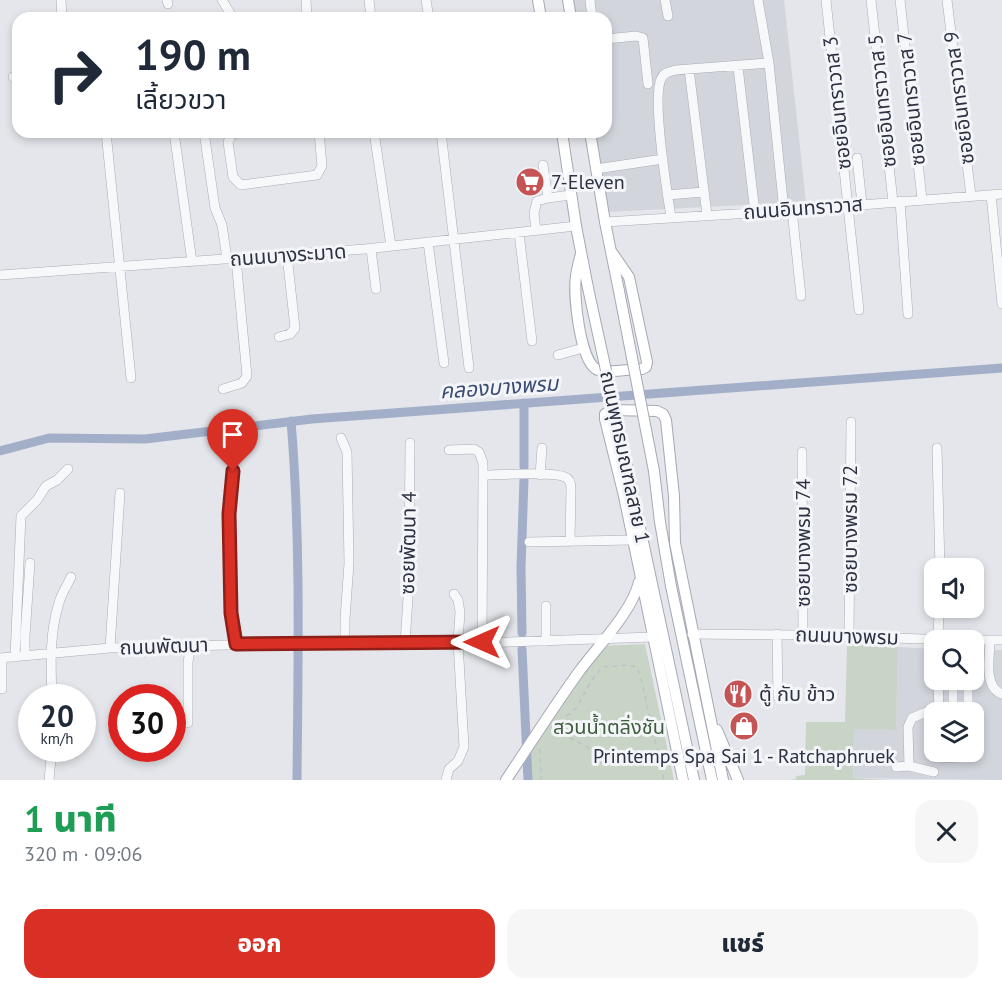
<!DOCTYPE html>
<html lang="th">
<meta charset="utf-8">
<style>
body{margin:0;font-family:"PT Sans","Noto Sans Thai",sans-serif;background:#f6f6f7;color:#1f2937;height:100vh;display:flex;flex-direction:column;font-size:22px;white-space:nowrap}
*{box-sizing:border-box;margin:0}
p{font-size:20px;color:#747a83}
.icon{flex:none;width:33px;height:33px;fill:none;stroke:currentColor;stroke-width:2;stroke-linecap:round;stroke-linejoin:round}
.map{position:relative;height:780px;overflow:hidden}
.panel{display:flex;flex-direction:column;background:#fff;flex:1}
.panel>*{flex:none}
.top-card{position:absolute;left:12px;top:12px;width:600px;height:126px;border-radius:18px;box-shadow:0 3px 9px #0003;background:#fff;color:#1f2937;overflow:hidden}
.buttons{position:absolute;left:924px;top:558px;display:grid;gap:12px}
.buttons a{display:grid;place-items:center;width:60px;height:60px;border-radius:12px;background:#fff;box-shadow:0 3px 9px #0003;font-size:30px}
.speed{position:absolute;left:18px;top:684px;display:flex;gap:12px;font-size:30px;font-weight:700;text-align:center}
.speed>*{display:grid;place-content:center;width:78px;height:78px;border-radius:50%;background:#fff;box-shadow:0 3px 9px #0003;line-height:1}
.speed small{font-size:15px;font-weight:400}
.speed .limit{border:9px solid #d22;background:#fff;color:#111}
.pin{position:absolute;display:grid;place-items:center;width:51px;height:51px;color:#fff;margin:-62px -26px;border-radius:50% 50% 50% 0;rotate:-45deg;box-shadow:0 0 6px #0007}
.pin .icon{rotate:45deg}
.me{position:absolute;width:66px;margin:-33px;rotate:270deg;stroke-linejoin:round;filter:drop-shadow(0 0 4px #0008)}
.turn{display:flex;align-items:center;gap:21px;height:126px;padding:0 24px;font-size:27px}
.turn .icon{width:78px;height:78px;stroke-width:2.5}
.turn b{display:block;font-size:42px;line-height:51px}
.round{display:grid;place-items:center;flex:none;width:63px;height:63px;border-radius:18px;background:#f6f6f7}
.summary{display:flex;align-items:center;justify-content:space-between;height:102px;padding:0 24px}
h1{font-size:36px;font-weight:800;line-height:45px;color:#1e9e55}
.button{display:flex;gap:12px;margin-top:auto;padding:12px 24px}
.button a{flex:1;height:69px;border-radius:18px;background:#d93025;color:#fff;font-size:24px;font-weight:800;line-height:69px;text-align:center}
.button a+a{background:#f6f6f7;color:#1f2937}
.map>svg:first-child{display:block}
</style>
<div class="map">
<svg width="1002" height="780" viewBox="0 0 1002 780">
<rect width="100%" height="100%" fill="#e5e6eb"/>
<path fill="#d3d5dd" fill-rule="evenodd" d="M573,0H784L806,202L608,212L595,132H606V18H576Z
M898,647L934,649V680H974V650H1002V780L853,778L854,728L896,729ZM934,712H974V752H934Z"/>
<path fill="#c8d4c6" d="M645,644L674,780H532L529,745L600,646Z
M847,644L898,647L896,730L854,729L853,778L887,780H790L796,779V776L805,775L806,722H845Z"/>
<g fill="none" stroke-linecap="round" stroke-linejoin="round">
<path stroke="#a3afc8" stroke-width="9" d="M524,403V467
M291,421C301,541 298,661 297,780
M0,451L49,438L145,439L312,419L1002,368
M522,633L521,568L524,479
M522,649L528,780"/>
<g stroke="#aaacb5" stroke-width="10">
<path id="minor" d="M61,0L62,18
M167,0L168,4
M222,0L233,18
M306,0L307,18
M369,0L371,18
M426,0L429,18
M590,0L592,18
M665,0L668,16
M758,0L769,63L784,211
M826,0L859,310
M871,0L893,202
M900,0L922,199
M947,0L971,196
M606,39L636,36L643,38L648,84
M738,67L755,213
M689,69L707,215
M13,77H18
M106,132L131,378
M174,132L192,262
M204,132L215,208L222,225L227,259
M246,132L232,134L228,142L233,177L241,185L317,175L322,166L319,132
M374,132L391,246
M441,132L469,368
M857,158L862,204
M543,165L548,198
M596,169L663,159
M667,195L704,192
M991,195L1002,304
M900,201L908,314
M792,210L801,296
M671,217C667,192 652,99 661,79C664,72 669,72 676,70L769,63
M605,222L784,211L1002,194
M536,231L534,213L537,201L548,198L571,195
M519,233L532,341
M428,242L444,363
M371,249L376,289
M0,275L365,249L576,226
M279,337L290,334L295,328L287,255
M558,355L583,348
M223,389L242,383L247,376L236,259
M341,438L347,452L349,563L345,619V642
M937,448L940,568
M449,450L474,449L479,452L483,463V475
M802,452L803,635
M540,475L542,448
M529,542L632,540
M692,634L803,635L953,640H1002
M777,634L778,697
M849,636L851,422
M938,640L939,608
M990,640C990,657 983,687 1002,694
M546,641V606
M482,643L483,475C502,475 549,471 565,477C570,479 571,484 571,489L570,542
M236,644L231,613L229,514L230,487L239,439
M405,644L409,582L410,443
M110,648L120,493
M25,655V636L30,563
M15,657L21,516L37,500L46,486L57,480L68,469
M0,658L110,648L345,642L482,643L653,637
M2,658V689
M938,680L939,712
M953,680V712
M52,698C51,666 49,634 59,603C61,594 67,586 71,577
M968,712V680
M188,723V662L191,645
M936,758L960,757L961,752
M909,766L908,727L912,718L929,711L938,712
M896,767L909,766L934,772
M49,780L52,748
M446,780L449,769L458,761L464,747L458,642L460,612L458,600L454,594"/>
</g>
<g stroke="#a5a9b6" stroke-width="12">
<path id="major" d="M538,0L541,18
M568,0L571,18
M562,132L576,226L588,288
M590,132L605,222L619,291
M581,254C579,261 577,269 576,276C573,295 580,359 596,369C603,374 632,369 642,369L646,367L647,362L629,277L611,251
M626,462L694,780
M654,471L660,522L671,586L712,780
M717,730L738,780
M506,780C530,744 553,708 578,673C597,647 632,612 639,582
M683,780L624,496L605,419V414L612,410L657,411L663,414L666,420L674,496L675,543L723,780"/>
</g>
<path stroke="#bec1c7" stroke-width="1.5" stroke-dasharray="4.5 4.5" stroke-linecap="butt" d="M553,728L577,707L591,681L602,667L628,665L636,667L640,674L664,780
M554,729L602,755L621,761L658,760
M540,749L541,780"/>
<use href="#minor" stroke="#f7f8fa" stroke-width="9"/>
<use href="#major" stroke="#fff" stroke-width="10"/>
<g stroke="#a5a9b6" stroke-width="12" stroke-linecap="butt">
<path id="major-bridge" d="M588,288L626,462
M619,291L654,471"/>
</g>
<use href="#major-bridge" stroke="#fff" stroke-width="10"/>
</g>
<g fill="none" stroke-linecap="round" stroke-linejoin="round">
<g stroke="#8d1f18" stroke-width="15">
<path id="route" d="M233,471L229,514L231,613L236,644L482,642"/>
</g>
<use href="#route" stroke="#d93025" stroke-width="10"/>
</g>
<defs>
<g id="supermarket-disc" transform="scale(1.5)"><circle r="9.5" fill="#c55555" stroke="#f4f5f9"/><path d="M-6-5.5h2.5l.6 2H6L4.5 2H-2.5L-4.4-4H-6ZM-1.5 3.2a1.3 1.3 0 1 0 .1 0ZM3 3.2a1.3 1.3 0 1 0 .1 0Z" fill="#fff"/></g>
<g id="restaurant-disc" transform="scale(1.5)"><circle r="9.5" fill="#c55555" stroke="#f4f5f9"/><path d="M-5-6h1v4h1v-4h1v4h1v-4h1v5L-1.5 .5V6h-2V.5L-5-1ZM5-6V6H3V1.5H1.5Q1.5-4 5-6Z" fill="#fff"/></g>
<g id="shop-disc" transform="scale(1.5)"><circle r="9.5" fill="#c55555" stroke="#f4f5f9"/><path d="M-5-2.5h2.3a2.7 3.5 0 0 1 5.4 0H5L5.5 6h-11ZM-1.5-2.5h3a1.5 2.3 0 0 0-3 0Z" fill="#fff"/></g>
</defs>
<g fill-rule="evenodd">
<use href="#supermarket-disc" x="530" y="182"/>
<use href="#restaurant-disc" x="738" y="694"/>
<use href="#shop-disc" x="744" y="726"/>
</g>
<g text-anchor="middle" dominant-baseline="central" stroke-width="6" stroke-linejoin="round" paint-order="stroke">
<g font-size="20" fill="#2d3243" stroke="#f4f5f9">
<text transform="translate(959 98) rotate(-97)">ซอยอินทราวาส 9</text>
<text transform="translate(911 99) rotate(-96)">ซอยอินทราวาส 7</text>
<text transform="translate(882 101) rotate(-96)">ซอยอินทราวาส 5</text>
<text transform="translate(837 103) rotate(-96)">ซอยอินทราวาส 3</text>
<text transform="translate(803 208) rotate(-4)">ถนนอินทราวาส</text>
<text transform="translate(288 255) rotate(-4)">ถนนบางระมาด</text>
<text transform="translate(625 457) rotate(78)">ถนนพุทธมณฑลสาย 1</text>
<text transform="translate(850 529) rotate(-90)">ซอยบางพรม 72</text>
<text transform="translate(408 543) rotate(-89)">ซอยพัฒนา 4</text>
<text transform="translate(803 543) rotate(-90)">ซอยบางพรม 74</text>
<text transform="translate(847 636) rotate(2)">ถนนบางพรม</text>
<text transform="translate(164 646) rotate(-2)">ถนนพัฒนา</text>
</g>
<g font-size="20" fill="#2d3243" stroke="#f4f5f9" text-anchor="start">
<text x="551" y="182">7-Eleven</text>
<text x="759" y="694">ตู้ กับ ข้าว</text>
<text x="744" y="756" text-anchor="middle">Printemps Spa Sai 1 - Ratchaphruek</text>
</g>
<g font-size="20" fill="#3d5d3b" stroke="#f4f5f9">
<text x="609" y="727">สวนน้ำตลิ่งชัน</text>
</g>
<g font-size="21" font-style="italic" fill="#3a4b74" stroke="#f4f5f9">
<text transform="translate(499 387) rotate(-4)">คลองบางพรม</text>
</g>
</g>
</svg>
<div class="buttons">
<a><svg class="icon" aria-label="sound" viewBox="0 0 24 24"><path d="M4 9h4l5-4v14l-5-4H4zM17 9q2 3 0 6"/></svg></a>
<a><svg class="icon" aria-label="search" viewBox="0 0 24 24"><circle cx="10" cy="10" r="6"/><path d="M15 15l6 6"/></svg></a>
<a><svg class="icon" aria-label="layers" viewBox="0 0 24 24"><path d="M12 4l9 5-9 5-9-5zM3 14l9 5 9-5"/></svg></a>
</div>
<div class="speed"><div>20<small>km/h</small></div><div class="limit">30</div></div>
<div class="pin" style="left:233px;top:471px;background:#d93025"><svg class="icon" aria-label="arrive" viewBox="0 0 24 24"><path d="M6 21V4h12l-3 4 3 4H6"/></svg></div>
<svg class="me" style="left:482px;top:642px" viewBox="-20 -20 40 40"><path d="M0-17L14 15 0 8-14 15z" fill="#d93025" stroke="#fff" stroke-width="4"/></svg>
<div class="top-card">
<div class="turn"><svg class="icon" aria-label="right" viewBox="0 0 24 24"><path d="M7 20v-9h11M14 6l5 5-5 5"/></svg><div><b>190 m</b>เลี้ยวขวา</div></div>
</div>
</div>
<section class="panel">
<div class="summary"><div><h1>1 นาที</h1><p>320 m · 09:06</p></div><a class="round"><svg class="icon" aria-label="close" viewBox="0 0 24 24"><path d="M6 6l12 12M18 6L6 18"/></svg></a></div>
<div class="button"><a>ออก</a><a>แชร์</a></div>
</section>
